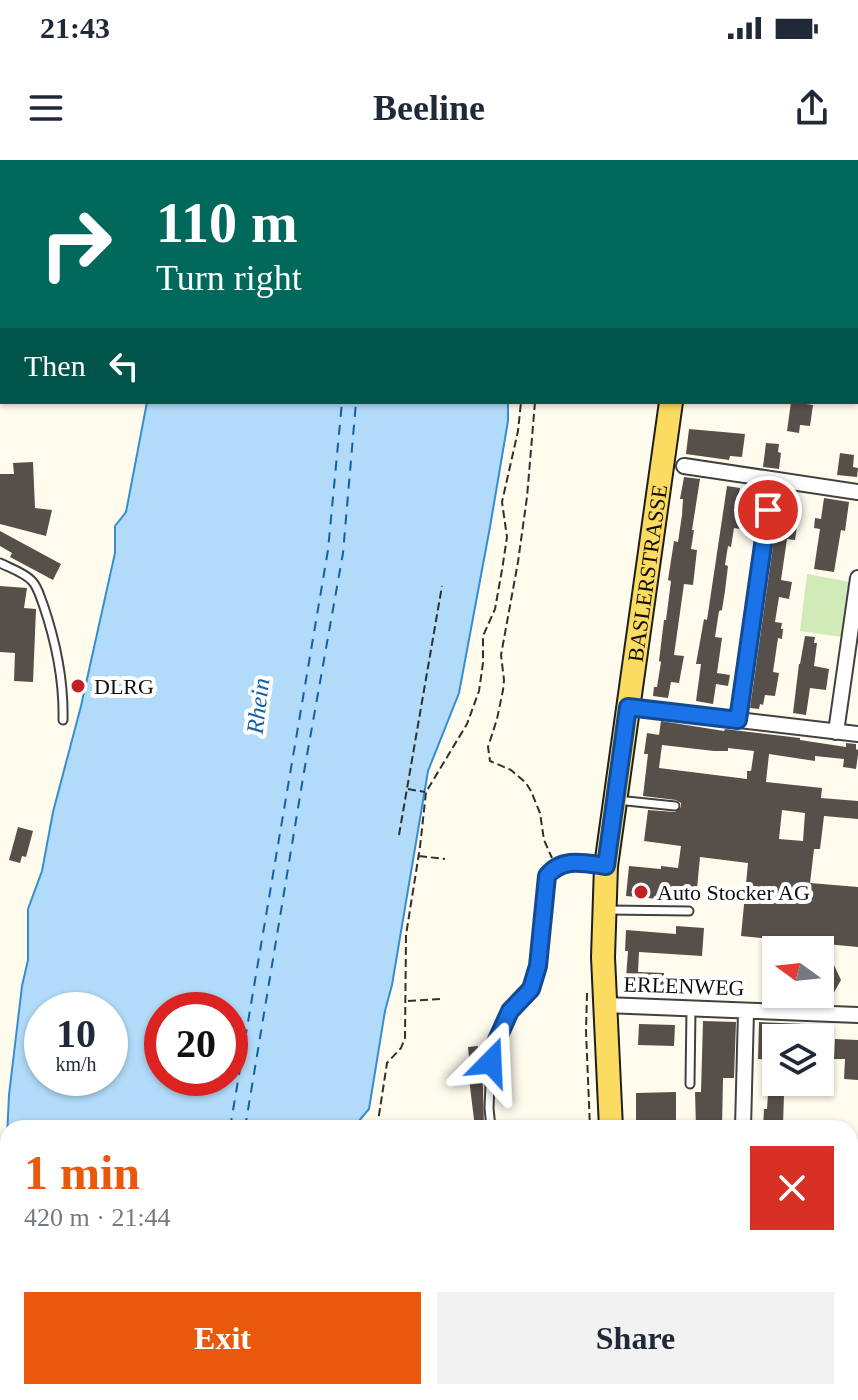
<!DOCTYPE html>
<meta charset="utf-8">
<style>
body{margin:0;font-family:Georgia,serif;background:#f2f2f3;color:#1f2937;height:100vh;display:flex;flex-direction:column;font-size:30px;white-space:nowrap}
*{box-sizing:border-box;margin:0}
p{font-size:26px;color:#747a83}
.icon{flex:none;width:44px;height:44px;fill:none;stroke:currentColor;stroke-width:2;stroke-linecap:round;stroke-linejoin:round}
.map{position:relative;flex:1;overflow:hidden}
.side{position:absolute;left:0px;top:960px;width:858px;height:280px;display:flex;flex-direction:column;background:#fff;border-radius:24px 24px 0 0;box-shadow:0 2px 6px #0004}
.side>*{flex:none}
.hud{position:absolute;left:0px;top:0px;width:858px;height:244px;box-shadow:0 2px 6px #0004;background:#00695c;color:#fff;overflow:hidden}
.needle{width:52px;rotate:285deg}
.controls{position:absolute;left:762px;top:776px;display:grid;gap:16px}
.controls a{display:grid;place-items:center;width:72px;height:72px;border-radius:0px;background:#fff;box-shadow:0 2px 6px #0004;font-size:40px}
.speed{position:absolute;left:24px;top:832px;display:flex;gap:16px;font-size:40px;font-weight:700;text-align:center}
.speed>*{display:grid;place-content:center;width:104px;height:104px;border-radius:50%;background:#fff;box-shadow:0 2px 6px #0004;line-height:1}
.speed small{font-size:20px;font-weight:400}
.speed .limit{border:12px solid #d22;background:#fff;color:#111}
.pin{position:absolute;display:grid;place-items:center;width:68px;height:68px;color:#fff;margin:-34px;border:4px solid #fff;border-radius:50%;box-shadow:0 2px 8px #0007}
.me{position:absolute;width:88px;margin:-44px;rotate:21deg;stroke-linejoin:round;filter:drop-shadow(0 0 6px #0008)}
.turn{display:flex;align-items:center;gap:28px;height:168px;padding:0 24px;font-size:36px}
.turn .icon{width:104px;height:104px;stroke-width:2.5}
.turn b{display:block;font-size:56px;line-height:68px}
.then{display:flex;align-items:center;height:76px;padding:0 24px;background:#0003;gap:16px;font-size:30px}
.round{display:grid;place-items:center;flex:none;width:84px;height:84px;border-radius:0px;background:#f2f2f3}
.overview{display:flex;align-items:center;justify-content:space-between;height:136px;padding:0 24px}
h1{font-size:48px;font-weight:800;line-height:60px;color:#ea580c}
.button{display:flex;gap:16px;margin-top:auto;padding:16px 24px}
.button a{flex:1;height:92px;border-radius:0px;background:#ea580c;color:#fff;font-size:32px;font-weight:800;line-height:92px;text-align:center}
.button a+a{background:#f2f2f3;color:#1f2937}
.status{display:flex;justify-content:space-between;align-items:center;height:56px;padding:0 40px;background:#fff;direction:ltr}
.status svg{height:22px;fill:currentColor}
header{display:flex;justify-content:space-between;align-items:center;height:104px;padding:0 24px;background:#fff;font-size:36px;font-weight:800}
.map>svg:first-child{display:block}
</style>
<div class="status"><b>21:43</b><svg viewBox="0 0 49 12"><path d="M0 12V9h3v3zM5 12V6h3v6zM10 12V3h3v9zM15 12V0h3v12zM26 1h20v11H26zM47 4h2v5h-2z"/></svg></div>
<header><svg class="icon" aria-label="menu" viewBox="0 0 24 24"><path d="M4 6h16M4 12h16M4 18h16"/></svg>Beeline<svg class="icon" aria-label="share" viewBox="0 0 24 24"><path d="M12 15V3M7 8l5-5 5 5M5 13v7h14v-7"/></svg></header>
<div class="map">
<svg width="858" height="1240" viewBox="0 0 858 1240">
<rect width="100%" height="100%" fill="#fffcee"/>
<path fill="#d0ebb7" d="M807,414L850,422L842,477L800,471Z"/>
<path fill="#b1dbf8" stroke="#368ed1" stroke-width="2" fill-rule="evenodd" d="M182,0H505V2H182Z
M147,242H508V261L490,367L459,533L428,611L392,825L385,851L369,949L353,968H8V1232H353V1240H1L0,1177L2,1082L9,935L22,826L28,800V749L42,711L53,652L81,546L115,393V366L126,352ZM42,850H110V918H42ZM162,850H230V918H162Z"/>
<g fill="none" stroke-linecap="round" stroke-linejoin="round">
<path stroke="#368ed1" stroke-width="4" d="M0,171H2"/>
<path stroke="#1360a3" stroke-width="2" stroke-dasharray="10 8" stroke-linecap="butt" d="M356,2V0
M369,2V0
M230,968L328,390L342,242
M245,968L304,612L343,393L356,242
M221,1232V1240
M202,1240V1232"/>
</g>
<path fill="#574f4a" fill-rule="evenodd" d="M791,242L813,245L810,266L800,265L799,273L787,271Z
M689,269L745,274L742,297L730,296L729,300L686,294Z
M766,283L779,284L778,292L781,293L779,309L763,307Z
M840,293L854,295L853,307L858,308L857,317L837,315Z
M33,302L35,348L52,350L46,376L0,364V314H14L13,303Z
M684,317L700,319L692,370H694L691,389L697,390L693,425L684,424L674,495L684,496L679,523L671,522L668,538L653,536L654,527H657L661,502L659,501L664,460H666L671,421L668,420L674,381L678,382L682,355L683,339H680Z
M727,326L740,328L736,354L754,357L752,371L734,368L731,387L728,386L725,405L728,406L725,431L722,450L719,451L715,477L722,478L717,513L730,515L728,526L716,524L713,544L696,541L701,504H696L704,459L707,460Z
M780,337L793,339L790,364L797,366L795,380L787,379L781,420L792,422L789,439L779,437L775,462L782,463L781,469H783L782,479L778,478L773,512L779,513L775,536L765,535L763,545L760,544L759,549L750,548Z
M824,338L849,342L845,371L841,370L834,412L814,409L820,369L814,368L815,358L821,359Z
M0,371L61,404L53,420L10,397L12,393L0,386Z
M0,426L27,428L24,448L36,449L33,522L14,521L15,493L0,492Z
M805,476L815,477L814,483H817L814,506L829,509L826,530L810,528L806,555L793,553L799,504H800Z
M661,561L724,571L725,569L800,578V580L846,587V583L856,584V589L858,590V595L856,609L843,607L844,599L815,596V601L769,594L766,622L822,628L821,638L858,641V659L824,656L820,689H814L810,723L858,727V787L741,776L748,703L700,697L696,739L658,736V739L626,736L629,706L661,709V706L678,708L681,686L644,681L648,650L675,652L681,647V643L676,640L643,636L648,594H644L647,573L659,575ZM662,585L714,591H728V588L754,591L751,611H747V619L659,608ZM782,650L805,653L803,681L779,679Z
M18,667L33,671L26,697L22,696L20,703L9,700Z
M676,766L704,768L702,796L639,792L638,812L664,813V833L625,832L628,791H625L626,770L676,774Z
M820,803H833L841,820L832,836L820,835Z
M703,861L736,862L734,918H723L722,968H696L695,932H701Z
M759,862L806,864L805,878H776V900L758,899Z
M639,864L675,865L674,886L638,885Z
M835,879L858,880V920L844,919L845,899H834Z
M478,886L483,928L484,968H475L468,910L470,909L468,887Z
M676,932V968H636V933Z
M768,934H784L783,965L777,964V968H763L764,949H767Z"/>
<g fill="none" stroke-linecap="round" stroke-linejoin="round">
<g stroke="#414141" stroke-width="11">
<path id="service" d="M804,0L820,2
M856,61H858
M0,403C10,408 25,413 32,421C38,427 40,437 43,444C56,482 64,519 63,560
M617,640L675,646
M608,750L689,751
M690,924L691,848
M491,968L489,948L491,902L496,882L510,851L531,829L538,806L547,716C562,697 583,703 604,706
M850,1053H858
M545,1240L549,1232"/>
</g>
<g stroke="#414141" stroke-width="18">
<path id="minor" d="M835,0V2
M856,210H858
M684,306L858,332
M628,547L858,574
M738,560L772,320
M836,572L858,418
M605,845L858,855
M743,968L746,851
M850,1014L858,1013
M742,1240V1232"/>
</g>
<g stroke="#1f1f1f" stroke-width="26">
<g id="primary">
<path d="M703,2L704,0"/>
<path id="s1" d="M611,968L603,797L606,706L671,242"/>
<path d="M631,1232L632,1240"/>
</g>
</g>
<path stroke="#303030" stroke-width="2" stroke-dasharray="8 4" stroke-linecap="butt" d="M512,0V2
M544,0L545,2
M535,242L527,337L518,402L501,495L504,520L503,530L497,559L488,587L490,601L511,610L526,623L531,631L540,653L544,680L552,698
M408,629L425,632
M399,675L442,426
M419,696L445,699
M587,833L586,871L590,968
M408,841L441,839
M377,968L387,903L401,888L405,878L406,775L420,687L426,632L467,564L479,531L483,503V476L495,449L502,410L507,377L502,342L518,271L521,242
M607,1232L608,1240
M362,1240V1232
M445,1240L448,1232
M508,1240L511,1232"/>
<use href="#service" stroke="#fff" stroke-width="7"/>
<use href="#minor" stroke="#fff" stroke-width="14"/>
<use href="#primary" stroke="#fcdb61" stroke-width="22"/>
</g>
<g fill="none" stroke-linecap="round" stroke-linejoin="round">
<g stroke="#114b97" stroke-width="20">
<path id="route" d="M491,902L496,882L510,851L531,829L538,806L547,716C562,697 584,703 606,706L628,547L738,560L768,350"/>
</g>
<use href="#route" stroke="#1a73e8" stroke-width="14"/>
</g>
<g fill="#c22124" stroke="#fff" stroke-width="3">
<circle cx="78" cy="526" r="8"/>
<circle cx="641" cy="732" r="8"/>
</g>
<g text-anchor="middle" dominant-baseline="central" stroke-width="8" stroke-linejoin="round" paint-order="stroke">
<g font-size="22" fill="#0e0e0e" stroke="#fff">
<text stroke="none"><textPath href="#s1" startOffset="558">BASLERSTRASSE</textPath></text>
<text transform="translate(684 826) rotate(2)">ERLENWEG</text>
</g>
<g font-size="22" fill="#0e0e0e" stroke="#fff" text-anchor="start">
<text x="94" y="526">DLRG</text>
<text x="657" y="732">Auto Stocker AG</text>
</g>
<g font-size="24" font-style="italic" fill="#1360a3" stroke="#fff">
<text transform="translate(258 546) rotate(-83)">Rhein</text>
</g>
</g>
</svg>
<div class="controls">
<a><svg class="needle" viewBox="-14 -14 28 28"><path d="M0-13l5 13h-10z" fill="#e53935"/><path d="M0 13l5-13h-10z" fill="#747a83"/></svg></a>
<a><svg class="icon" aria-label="layers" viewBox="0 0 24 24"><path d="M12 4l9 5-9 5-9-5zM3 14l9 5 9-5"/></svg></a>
</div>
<div class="speed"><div>10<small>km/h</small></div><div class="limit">20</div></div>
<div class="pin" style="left:768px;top:350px;background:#d93025"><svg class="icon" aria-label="arrive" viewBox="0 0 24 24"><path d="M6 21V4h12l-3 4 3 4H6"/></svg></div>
<svg class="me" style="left:491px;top:902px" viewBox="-20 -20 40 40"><path d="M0-17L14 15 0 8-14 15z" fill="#1a73e8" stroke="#fff" stroke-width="4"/></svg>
<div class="hud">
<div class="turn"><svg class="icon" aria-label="right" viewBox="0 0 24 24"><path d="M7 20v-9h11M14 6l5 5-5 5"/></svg><div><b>110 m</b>Turn right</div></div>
<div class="then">Then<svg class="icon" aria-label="left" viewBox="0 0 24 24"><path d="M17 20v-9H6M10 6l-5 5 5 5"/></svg></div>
</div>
<section class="side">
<div class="overview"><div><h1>1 min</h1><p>420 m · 21:44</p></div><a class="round" style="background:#d93025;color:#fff"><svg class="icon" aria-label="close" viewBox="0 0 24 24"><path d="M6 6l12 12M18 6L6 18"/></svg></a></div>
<div class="button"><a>Exit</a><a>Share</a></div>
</section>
</div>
